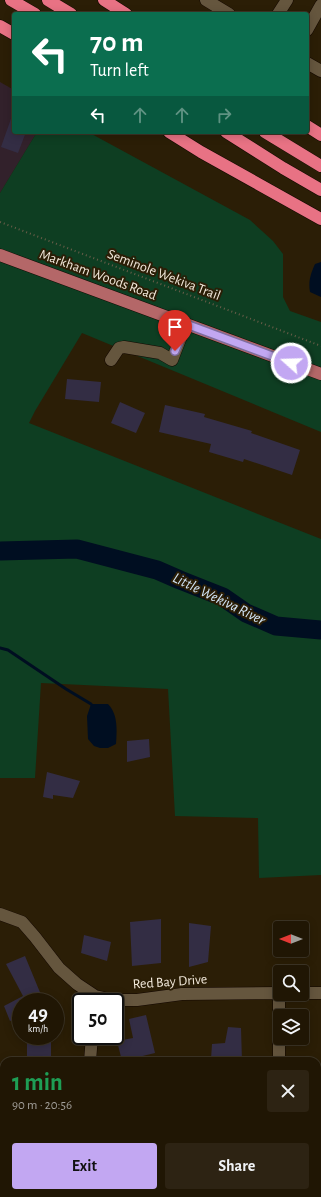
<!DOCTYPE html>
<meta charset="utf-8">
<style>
body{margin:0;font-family:"Alegreya Sans",sans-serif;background:#2d2313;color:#f1f3f6;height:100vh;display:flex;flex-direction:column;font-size:15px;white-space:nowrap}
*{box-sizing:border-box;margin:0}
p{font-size:13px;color:#a29f9a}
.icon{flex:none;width:22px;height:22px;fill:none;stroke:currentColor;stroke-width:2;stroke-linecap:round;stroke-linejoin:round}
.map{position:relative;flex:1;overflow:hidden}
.panel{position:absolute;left:0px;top:1057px;width:321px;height:140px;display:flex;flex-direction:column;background:#201604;border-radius:12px 12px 0 0;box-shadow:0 2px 10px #0003,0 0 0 1px #3d3526}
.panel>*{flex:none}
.hud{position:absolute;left:12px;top:12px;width:297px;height:122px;border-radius:4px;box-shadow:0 2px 10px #0003,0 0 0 1px #3d3526;background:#0b6e4f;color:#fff;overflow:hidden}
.needle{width:26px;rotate:270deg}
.fabs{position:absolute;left:273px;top:921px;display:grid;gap:8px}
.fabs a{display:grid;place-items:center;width:36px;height:36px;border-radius:4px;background:#201604;box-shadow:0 2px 10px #0003,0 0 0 1px #3d3526;font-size:20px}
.speed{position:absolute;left:12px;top:993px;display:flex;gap:8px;font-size:20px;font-weight:700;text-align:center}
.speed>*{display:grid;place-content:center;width:52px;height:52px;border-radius:50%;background:#201604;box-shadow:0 2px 10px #0003,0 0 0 1px #3d3526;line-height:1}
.speed small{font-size:10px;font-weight:400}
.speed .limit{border:2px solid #111;border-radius:6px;background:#fff;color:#111}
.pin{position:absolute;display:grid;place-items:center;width:34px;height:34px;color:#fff;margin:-41px -17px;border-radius:50% 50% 50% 0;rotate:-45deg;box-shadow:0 0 4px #0007}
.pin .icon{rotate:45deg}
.me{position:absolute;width:44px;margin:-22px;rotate:290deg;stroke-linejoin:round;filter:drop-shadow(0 0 3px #0008)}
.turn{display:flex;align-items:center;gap:14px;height:84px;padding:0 12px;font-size:18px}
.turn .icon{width:52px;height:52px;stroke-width:2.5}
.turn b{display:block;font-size:28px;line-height:34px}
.lanes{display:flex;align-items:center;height:38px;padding:0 12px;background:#0003;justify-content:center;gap:20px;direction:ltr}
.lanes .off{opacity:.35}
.round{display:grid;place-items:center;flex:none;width:42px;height:42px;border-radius:4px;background:#2d2313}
.summary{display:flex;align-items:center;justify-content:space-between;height:68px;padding:0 12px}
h1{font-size:24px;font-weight:700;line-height:30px;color:#1e9e55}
.cta{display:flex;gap:8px;margin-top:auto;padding:8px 12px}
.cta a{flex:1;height:46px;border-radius:4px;background:#c2a7f2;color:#111;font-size:16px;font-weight:700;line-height:46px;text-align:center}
.cta a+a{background:#2d2313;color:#f1f3f6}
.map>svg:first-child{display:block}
</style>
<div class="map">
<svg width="321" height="1197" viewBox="0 0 321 1197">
<rect width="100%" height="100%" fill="#2b1e06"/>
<path fill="#32212b" d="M0,82L14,90V132H37L0,193Z"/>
<path fill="#0e3e22" d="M37,132H88L250,220L273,241L283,254V297L290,311L321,322V368L0,249V193Z
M0,261L321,380V432L82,333L35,411L29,423L321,539V875L259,878L258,818L175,816L168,689L41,683L35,778H0Z"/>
<path fill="#000e21" d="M321,262V297L310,292C308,281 311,273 315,264Z
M91,704H108C118,714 117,730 116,744L108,748H100L94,746L88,739L87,716Z"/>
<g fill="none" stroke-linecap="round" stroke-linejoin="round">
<path stroke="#000e21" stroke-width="3" d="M0,648L8,650L66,689L91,704"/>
<path stroke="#000e21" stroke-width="19" d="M0,551L77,549L157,570L180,580L223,597L246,613L276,626L321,630"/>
</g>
<path fill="#332d44" d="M13,113H14V132H26L18,153L1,147Z
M67,379L101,382L99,402L65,399Z
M120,402L145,413L136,433L111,423Z
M165,405L205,414L204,417L252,431L251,433L300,450L292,475L244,459L243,462L209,452L211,444L159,432Z
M149,739L150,757L127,762V741Z
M47,772L80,781L73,798L53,795V799L43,797Z
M161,919V963L132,966L130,922Z
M189,923L211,926L208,962L189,967Z
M84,935L111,942L107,961L81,953Z
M25,956L44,1002H21V1017L10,1021L4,1006L23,996L6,964Z
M146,1015L155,1053L122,1061L117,1041L133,1038L129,1019Z
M228,1027L241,1028L242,1061L211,1059L212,1044L225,1043Z
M27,1036H51V1061H27Z"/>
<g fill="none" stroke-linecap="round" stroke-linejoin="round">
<g stroke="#130700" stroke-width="13">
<path id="minor" d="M206,0L229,14
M278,14L287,0
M307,30L321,5
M307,63L321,71
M111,360L119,348L124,347L160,353L172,360L186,324
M0,914L22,922L35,937L59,968L77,984L95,996L113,1000H137L182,994L280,993
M279,993V1061
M302,993H321
M90,1061L92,1036
M95,1193L96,1197
M280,1193V1197"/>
</g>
<g stroke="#130700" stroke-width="13">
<path id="major" d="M0,255L321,374"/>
</g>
<g stroke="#130700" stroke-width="13">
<path id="highway" d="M11,0L35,14
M48,0L71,14
M104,0L126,14
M0,26L14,34
M307,126L321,135
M169,132L201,152L321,219
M226,132L283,168L321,190
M265,132L321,166"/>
</g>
<path stroke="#695e49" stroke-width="2" stroke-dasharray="1 3" stroke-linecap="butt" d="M0,222L321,346"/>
<use href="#minor" stroke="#65563e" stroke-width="12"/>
<use href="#major" stroke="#b46768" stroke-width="12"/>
<use href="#highway" stroke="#e87284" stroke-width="12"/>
</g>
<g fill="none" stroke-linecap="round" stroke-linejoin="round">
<g stroke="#7e6d9d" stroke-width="10">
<path id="route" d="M175,351L186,324L291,363"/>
</g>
<use href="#route" stroke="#c2a7f2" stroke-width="7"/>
</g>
<g text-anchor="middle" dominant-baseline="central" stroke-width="4" stroke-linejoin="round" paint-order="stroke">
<g font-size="14" fill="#f3eadc" stroke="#2b1e06">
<text transform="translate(98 275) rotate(20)">Markham Woods Road</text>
<text transform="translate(164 275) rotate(21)">Seminole Wekiva Trail</text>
<text transform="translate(170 982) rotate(-4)">Red Bay Drive</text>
</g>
<g font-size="15" font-style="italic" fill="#d3e6f8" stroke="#2b1e06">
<text transform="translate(219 599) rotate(26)">Little Wekiva River</text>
</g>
</g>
</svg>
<div class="fabs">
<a><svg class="needle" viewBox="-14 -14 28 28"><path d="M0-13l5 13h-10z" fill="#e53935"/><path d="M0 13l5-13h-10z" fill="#a29f9a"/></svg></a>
<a><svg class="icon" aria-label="search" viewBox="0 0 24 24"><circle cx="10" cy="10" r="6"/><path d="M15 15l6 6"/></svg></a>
<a><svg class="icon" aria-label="layers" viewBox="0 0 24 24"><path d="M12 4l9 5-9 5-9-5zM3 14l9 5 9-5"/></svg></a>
</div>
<div class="speed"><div>49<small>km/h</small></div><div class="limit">50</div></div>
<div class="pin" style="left:175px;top:351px;background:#d93025"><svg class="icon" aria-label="arrive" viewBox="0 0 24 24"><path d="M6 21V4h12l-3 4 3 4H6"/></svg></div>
<svg class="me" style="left:291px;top:363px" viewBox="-20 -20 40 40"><circle r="17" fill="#c2a7f2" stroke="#fff" stroke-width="3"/><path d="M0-11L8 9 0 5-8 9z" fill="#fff"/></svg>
<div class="hud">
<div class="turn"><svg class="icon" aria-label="left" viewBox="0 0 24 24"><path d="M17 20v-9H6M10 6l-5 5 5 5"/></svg><div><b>70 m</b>Turn left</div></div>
<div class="lanes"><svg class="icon" aria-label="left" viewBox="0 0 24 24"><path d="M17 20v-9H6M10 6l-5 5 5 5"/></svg><svg class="icon off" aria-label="ahead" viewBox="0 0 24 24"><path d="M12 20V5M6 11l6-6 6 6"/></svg><svg class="icon off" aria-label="ahead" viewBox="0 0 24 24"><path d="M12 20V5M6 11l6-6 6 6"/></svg><svg class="icon off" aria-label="right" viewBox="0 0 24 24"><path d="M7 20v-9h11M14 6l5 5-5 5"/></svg></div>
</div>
<section class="panel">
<div class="summary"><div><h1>1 min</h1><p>90 m · 20:56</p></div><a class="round"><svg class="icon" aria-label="close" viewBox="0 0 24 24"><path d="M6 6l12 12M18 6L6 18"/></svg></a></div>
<div class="cta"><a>Exit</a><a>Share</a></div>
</section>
</div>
